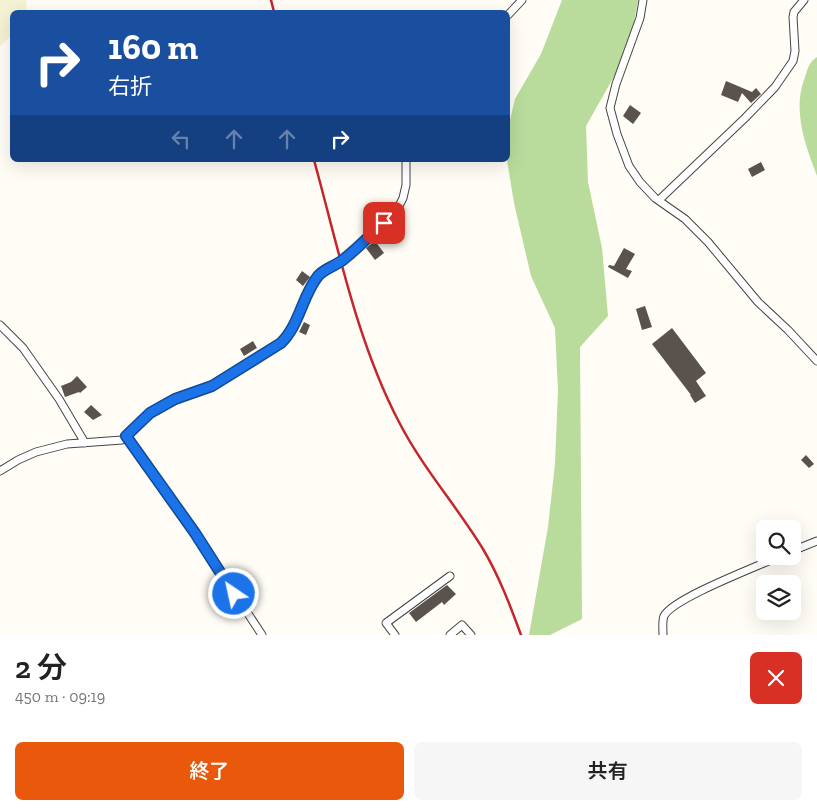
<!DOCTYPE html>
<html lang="ja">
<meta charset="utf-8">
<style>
body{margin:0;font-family:"Zilla Slab","Noto Sans JP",serif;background:#f6f6f6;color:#222;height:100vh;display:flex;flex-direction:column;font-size:19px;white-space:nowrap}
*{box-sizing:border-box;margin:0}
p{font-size:16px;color:#767676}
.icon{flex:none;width:28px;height:28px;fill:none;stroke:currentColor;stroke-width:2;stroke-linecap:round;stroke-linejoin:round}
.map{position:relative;height:635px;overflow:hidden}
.side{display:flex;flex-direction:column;background:#fff;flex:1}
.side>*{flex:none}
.hud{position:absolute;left:10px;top:10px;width:500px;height:152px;border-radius:8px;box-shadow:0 5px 20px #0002;background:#1a4fa0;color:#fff;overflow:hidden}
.fabs{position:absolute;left:756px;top:520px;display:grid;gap:10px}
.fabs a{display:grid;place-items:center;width:45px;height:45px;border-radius:8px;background:#fff;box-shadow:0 5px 20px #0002;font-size:25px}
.pin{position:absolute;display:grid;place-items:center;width:42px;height:42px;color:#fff;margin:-21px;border-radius:10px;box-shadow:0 2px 8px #0006}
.me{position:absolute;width:55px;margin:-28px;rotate:326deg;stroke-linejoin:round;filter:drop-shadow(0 0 4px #0008)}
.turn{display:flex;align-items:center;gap:18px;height:105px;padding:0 15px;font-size:22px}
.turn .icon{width:65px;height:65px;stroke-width:2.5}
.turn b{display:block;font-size:35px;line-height:42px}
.lanes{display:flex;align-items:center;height:48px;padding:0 15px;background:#0003;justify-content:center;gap:25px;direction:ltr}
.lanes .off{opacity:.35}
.round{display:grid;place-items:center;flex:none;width:52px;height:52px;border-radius:8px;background:#f6f6f6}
.summary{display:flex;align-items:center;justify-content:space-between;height:85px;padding:0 15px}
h1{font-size:30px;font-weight:600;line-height:38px}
.button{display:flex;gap:10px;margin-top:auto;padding:10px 15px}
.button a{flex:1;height:58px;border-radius:8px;background:#ea580c;color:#fff;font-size:20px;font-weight:600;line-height:58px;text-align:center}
.button a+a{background:#f6f6f6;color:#222}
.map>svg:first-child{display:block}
</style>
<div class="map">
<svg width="817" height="635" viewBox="0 0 817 635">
<rect width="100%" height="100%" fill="#fffdf5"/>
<path fill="#f6f3d4" d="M0,0H26L27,10L26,12H12V35L0,46Z"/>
<path fill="#b9dc9c" d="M562,0H638L629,50L586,126L588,182L602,248L608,316L580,347L582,619L550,635H529L548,527L555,464L558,390L555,328L531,276L514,203L507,160L508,128L515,99L541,54Z
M817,57V176C805,144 792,110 805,77C808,68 809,62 817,57Z"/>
<path fill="#5a524d" d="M726,81L752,92L756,88L761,94L751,103L742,93L738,102L721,95Z
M630,105L641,113L633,124L623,116Z
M761,162L765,170L752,177L748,169Z
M375,241L384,253L375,260L366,248Z
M624,248L635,254L626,269L632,271L628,278L608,267L609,265L614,266Z
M302,271L310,277L303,286L296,280Z
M645,306L652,327L642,330L636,309Z
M304,322L310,325L306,335L299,332Z
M672,328L706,373L696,381L706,396L695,403L690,395H691L652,344Z
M253,341L257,348L244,356L240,349Z
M77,376L87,387L80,393L79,392L65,397L61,386L71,382Z
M91,405L102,415L93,420L84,412Z
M806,455L814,464L809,468L801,460Z
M447,585L456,594L444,605L442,602L416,622L409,613Z"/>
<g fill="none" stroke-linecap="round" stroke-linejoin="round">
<g stroke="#444" stroke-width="9">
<path id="minor" d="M643,0L640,18L616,84L610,108L617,134L629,166L640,182L655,198L685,219L708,242L758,302L788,330L817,361
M508,15L522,0
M659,200L745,118L775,87L793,61L795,51L793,17L794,12L804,0
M0,325L23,348L59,399L85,443
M127,436L195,533L262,635
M0,471L18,460L36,452L67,444L122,440L133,431L150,413L175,399L212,386L281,343L297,320L310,290L320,274L342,261L384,223L399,206L403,198L406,185V160
M792,551L817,541
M395,635L386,623L450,576
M450,635L462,625L471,635
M663,635C663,629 662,621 664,616C673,598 759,566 780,556"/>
</g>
<use href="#minor" stroke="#fff" stroke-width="7"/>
<path stroke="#c4262e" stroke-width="2.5" d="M271,0L274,12
M314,160C338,247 357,342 399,422C422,467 456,505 483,549C499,576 510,605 521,635"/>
</g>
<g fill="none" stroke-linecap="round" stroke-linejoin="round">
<g stroke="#114b97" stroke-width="12">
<path id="route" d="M234,594L195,533L126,436L150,413L175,399L212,386L281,343C300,324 302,296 318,276C325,268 336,266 344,259C358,248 370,235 384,223"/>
</g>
<use href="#route" stroke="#1a73e8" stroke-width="9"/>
</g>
</svg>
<div class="fabs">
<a><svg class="icon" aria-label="search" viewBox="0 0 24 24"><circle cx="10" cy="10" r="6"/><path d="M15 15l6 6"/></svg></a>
<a><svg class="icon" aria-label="layers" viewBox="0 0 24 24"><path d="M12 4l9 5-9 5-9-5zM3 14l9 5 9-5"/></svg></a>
</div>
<div class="pin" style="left:384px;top:223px;background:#d93025"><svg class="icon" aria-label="arrive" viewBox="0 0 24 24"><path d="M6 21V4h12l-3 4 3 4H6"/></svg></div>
<svg class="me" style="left:234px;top:594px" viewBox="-20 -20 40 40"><circle r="17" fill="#1a73e8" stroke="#fff" stroke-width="3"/><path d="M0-11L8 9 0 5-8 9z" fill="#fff"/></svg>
<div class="hud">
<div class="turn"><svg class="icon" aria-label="right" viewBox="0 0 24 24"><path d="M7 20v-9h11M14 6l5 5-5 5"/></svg><div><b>160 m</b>右折</div></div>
<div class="lanes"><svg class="icon off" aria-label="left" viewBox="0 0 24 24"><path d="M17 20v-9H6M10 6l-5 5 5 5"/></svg><svg class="icon off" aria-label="ahead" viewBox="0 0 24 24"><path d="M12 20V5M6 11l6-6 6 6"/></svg><svg class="icon off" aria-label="ahead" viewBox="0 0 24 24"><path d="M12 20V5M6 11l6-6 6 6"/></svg><svg class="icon" aria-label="right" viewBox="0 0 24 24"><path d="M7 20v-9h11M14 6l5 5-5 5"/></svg></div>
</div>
</div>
<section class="side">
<div class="summary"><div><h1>2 分</h1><p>450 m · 09:19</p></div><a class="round" style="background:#d93025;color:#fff"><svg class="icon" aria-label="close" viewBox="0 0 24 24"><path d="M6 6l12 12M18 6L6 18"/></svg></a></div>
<div class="button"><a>終了</a><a>共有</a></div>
</section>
